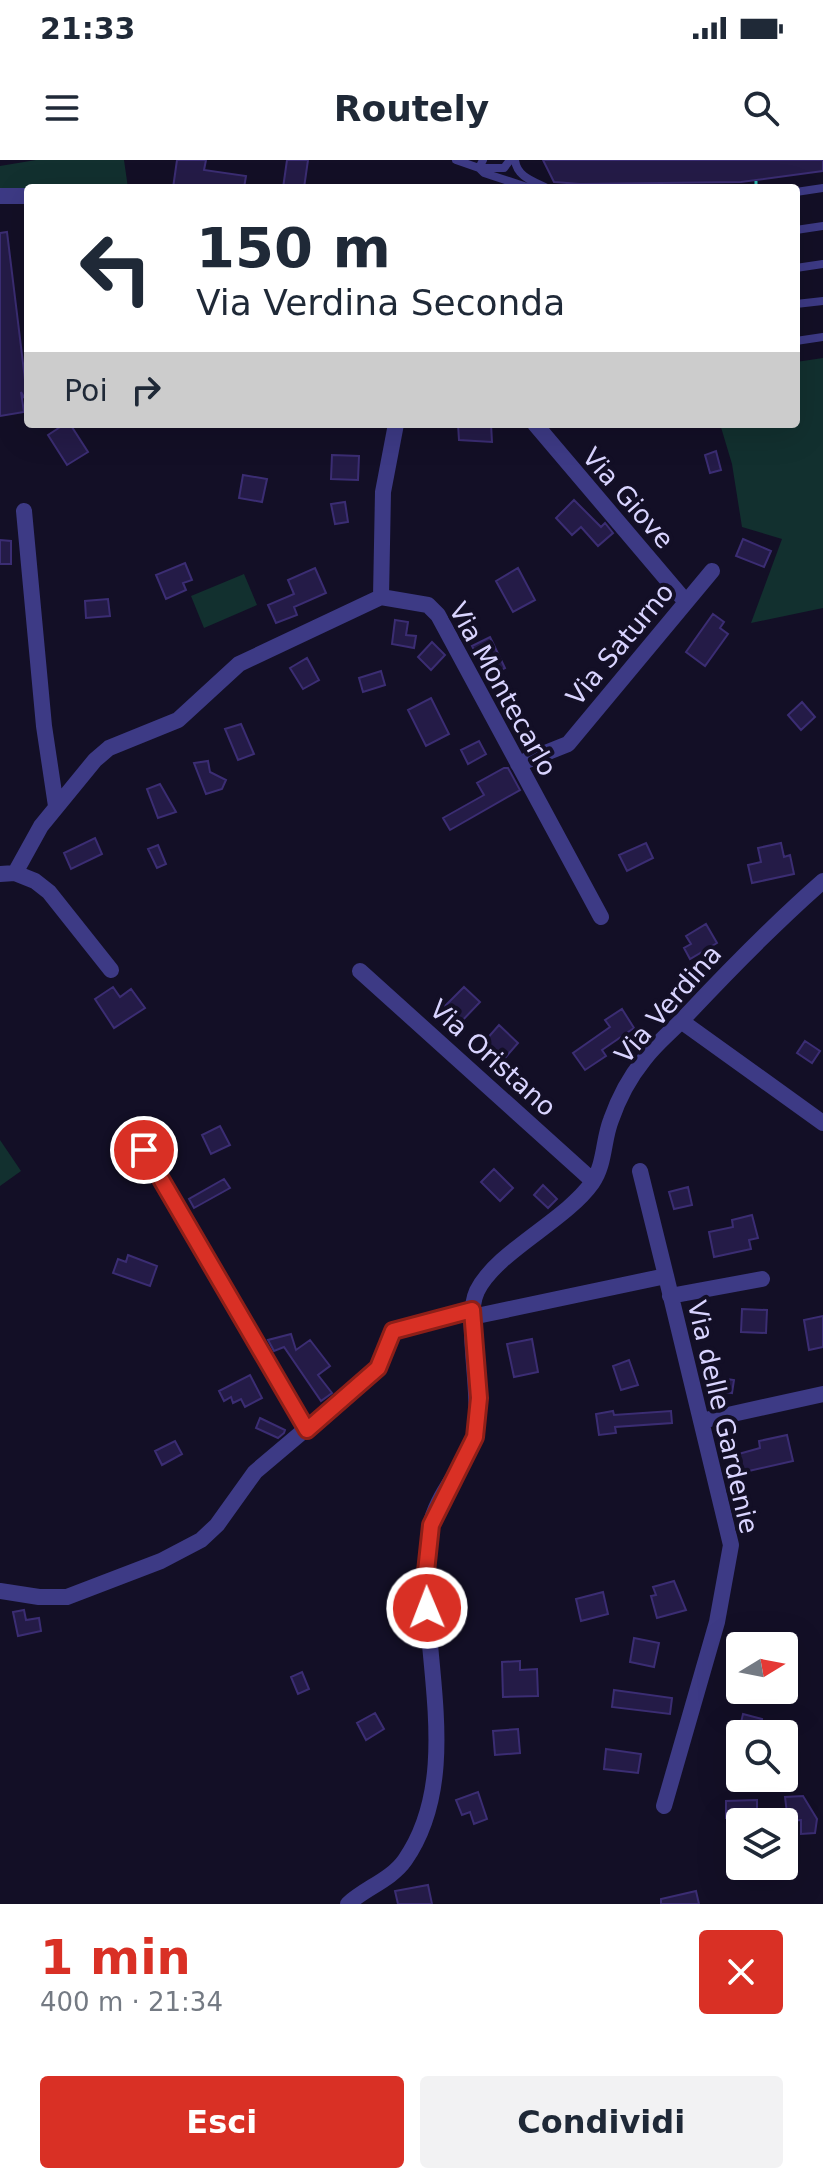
<!DOCTYPE html>
<html lang="it">
<meta charset="utf-8">
<style>
body{margin:0;font-family:"DejaVu Sans",sans-serif;background:#f2f2f3;color:#1f2937;height:100vh;display:flex;flex-direction:column;font-size:30px;white-space:nowrap}
*{box-sizing:border-box;margin:0}
p{font-size:26px;color:#747a83}
.icon{flex:none;width:44px;height:44px;fill:none;stroke:currentColor;stroke-width:2;stroke-linecap:round;stroke-linejoin:round}
.map{position:relative;height:1744px;overflow:hidden}
.drawer{display:flex;flex-direction:column;background:#fff;flex:1}
.drawer>*{flex:none}
.top-card{position:absolute;left:24px;top:24px;width:776px;height:244px;border-radius:8px;box-shadow:0 8px 32px #0002;background:#fff;color:#1f2937;overflow:hidden}
.needle{width:52px;rotate:80deg}
.buttons{position:absolute;left:726px;top:1472px;display:grid;gap:16px}
.buttons a{display:grid;place-items:center;width:72px;height:72px;border-radius:8px;background:#fff;box-shadow:0 8px 32px #0002;font-size:40px}
.pin{position:absolute;display:grid;place-items:center;width:68px;height:68px;color:#fff;margin:-34px;border:4px solid #fff;border-radius:50%;box-shadow:0 2px 8px #0007}
.me{position:absolute;width:88px;margin:-44px;rotate:359deg;stroke-linejoin:round;filter:drop-shadow(0 0 6px #0008)}
.turn{display:flex;align-items:center;gap:28px;height:168px;padding:0 40px;font-size:36px}
.turn .icon{width:104px;height:104px;stroke-width:2.5}
.turn b{display:block;font-size:56px;line-height:68px}
.then{display:flex;align-items:center;height:76px;padding:0 40px;background:#0003;gap:16px;font-size:30px}
.round{display:grid;place-items:center;flex:none;width:84px;height:84px;border-radius:8px;background:#f2f2f3}
.overview{display:flex;align-items:center;justify-content:space-between;height:136px;padding:0 40px}
h1{font-size:48px;font-weight:700;line-height:60px;color:#d93025}
.action{display:flex;gap:16px;margin-top:auto;padding:16px 40px}
.action a{flex:1;height:92px;border-radius:8px;background:#d93025;color:#fff;font-size:32px;font-weight:700;line-height:92px;text-align:center}
.action a+a{background:#f2f2f3;color:#1f2937}
.status{display:flex;justify-content:space-between;align-items:center;height:56px;padding:0 40px;background:#fff;direction:ltr}
.status svg{height:22px;fill:currentColor}
header{display:flex;justify-content:space-between;align-items:center;height:104px;padding:0 40px;background:#fff;font-size:36px;font-weight:700}
.map>svg:first-child{display:block}
</style>
<div class="status"><b>21:33</b><svg viewBox="0 0 49 12"><path d="M0 12V9h3v3zM5 12V6h3v6zM10 12V3h3v9zM15 12V0h3v12zM26 1h20v11H26zM47 4h2v5h-2z"/></svg></div>
<header><svg class="icon" aria-label="menu" viewBox="0 0 24 24"><path d="M4 6h16M4 12h16M4 18h16"/></svg>Routely<svg class="icon" aria-label="search" viewBox="0 0 24 24"><circle cx="10" cy="10" r="6"/><path d="M15 15l6 6"/></svg></header>
<div class="map">
<svg width="823" height="1744" viewBox="0 0 823 1744">
<rect width="100%" height="100%" fill="#130f26"/>
<path fill="#12302f" d="M36,0H124L128,28L0,29V6Z
M823,198V448L751,463L782,379L742,367L732,304L720,264H796V202Z
M244,414L257,445L204,468L191,436Z
M0,980L21,1011L0,1026Z"/>
<path fill="#241b47" stroke="#3b2d73" stroke-width="2" d="M177,0H206L204,10L246,16L244,28H173Z
M287,0H308L304,28H283Z
M543,0H823V11L741,22L580,24L554,22Z
M7,72L28,244L21,232L24,252L0,256V73Z
M65,264H70L88,292L67,305L48,275Z
M458,264H491L492,282L459,280Z
M716,291L721,310L710,313L705,295Z
M332,295L359,296L358,320L331,319Z
M243,315L267,319L262,342L239,338Z
M574,340L601,367L605,363L613,373L598,386L581,367L572,375L556,358Z
M345,342L348,362L335,364L331,344Z
M743,379L771,391L764,407L736,396Z
M0,380L11,381V404H0Z
M185,403L192,420L183,423L186,430L166,439L156,415Z
M315,408L326,433L294,447L297,455L276,463L268,445L294,434L288,420Z
M518,408L535,440L513,452L496,421Z
M108,439L110,456L86,458L85,441Z
M713,454L724,462L720,468L728,474L705,506L686,492Z
M395,460L408,462L406,475L416,476L414,488L392,484Z
M490,477L505,508L488,517L472,486Z
M432,482L445,495L431,510L418,497Z
M307,498L319,520L303,529L290,508Z
M381,511L385,525L363,532L359,518Z
M431,538L449,574L426,586L408,550Z
M802,542L815,557L801,570L788,555Z
M241,564L254,594L238,600L225,569Z
M479,581L486,594L468,604L461,590Z
M208,601L210,612L226,620L222,629L206,634L194,603Z
M504,608H508L520,630L450,670L443,658L484,635L477,623Z
M160,624L176,652L158,658L147,629Z
M95,678L102,694L71,709L64,693Z
M646,683L653,698L627,711L619,695Z
M781,683L784,697L790,695L794,714L752,723L748,705L761,702L758,688Z
M158,685L166,704L157,708L148,689Z
M706,764L717,783L690,799L684,788L691,784L686,776Z
M113,827L120,837L131,829L145,848L114,868L95,839Z
M464,827L480,842L459,864L443,848Z
M622,849L634,868L602,890L606,896L585,910L573,893L610,867L605,860Z
M499,865L518,883L505,898L485,881Z
M805,881L820,891L812,903L797,893Z
M220,966L230,985L211,994L202,975Z
M494,1009L513,1028L500,1041L481,1022Z
M224,1019L230,1028L194,1048L189,1039Z
M543,1025L557,1039L548,1048L534,1035Z
M688,1027L692,1045L674,1049L669,1032Z
M752,1055L758,1078L749,1080L751,1089L714,1097L709,1072L733,1067L732,1060Z
M128,1095L157,1106L150,1126L113,1113L118,1099L126,1102Z
M742,1149L767,1150L766,1173L741,1172Z
M823,1156V1187L809,1190L804,1160Z
M291,1174L296,1190L310,1180L330,1206L318,1215L332,1233L321,1241L284,1187L274,1191L268,1180Z
M532,1179L538,1212L514,1217L507,1184Z
M629,1200L638,1225L621,1230L613,1206Z
M250,1215L262,1238L245,1247L241,1239L233,1243L231,1237L224,1241L219,1231Z
M707,1216L734,1220L732,1233L706,1229Z
M613,1251L614,1255L671,1251L672,1263L615,1267L616,1273L599,1275L596,1254Z
M260,1258L285,1270L284,1273L278,1278L256,1268Z
M787,1275L793,1301L740,1313L735,1295L760,1288L759,1281Z
M175,1281L182,1294L162,1305L155,1291Z
M674,1421L686,1450L657,1458L651,1436L656,1435L653,1427Z
M603,1432L608,1454L581,1461L576,1439Z
M24,1450L26,1460L39,1458L41,1471L18,1476L13,1452Z
M634,1478L659,1483L654,1507L630,1502Z
M520,1501V1510L537,1509L538,1536L503,1537L502,1502Z
M302,1512L309,1529L298,1534L291,1517Z
M614,1530L672,1538L670,1554L612,1547Z
M375,1553L384,1569L366,1580L357,1563Z
M743,1554L762,1559L759,1572L740,1567Z
M518,1569L520,1593L495,1595L493,1571Z
M606,1589L641,1594L638,1613L604,1609Z
M478,1632L487,1659L474,1664L470,1652L462,1655L456,1640Z
M803,1636L817,1659L815,1673L801,1674V1660L788,1661L785,1637Z
M757,1640V1656L726,1658V1641Z
M428,1725L432,1744H398L395,1731Z
M696,1731L699,1744H661V1739Z"/>
<g fill="none" stroke-linecap="round" stroke-linejoin="round">
<path stroke="#2fb8b0" stroke-width="3" stroke-dasharray="4 6" stroke-linecap="butt" d="M756,21V28"/>
<path stroke="#3d3a85" stroke-width="8" d="M456,0L479,8H504L510,0
M483,0L479,8L484,13L530,28
M515,0C517,17 533,21 547,28
M796,32L823,28
M796,70L823,66
M796,108L823,104
M796,144L823,141
M796,181L823,177"/>
<path stroke="#3d3a85" stroke-width="16" d="M0,36H28
M535,264L686,442
M24,351L44,566L56,646
M381,437L383,332L396,264
M518,604L568,584L712,411
M15,713L41,666L95,600L109,588L178,560L239,504L381,437L428,445L438,455L601,757
M0,714L15,713L35,721L49,732L111,810
M360,811L593,1021
M681,861L823,963
M144,990L307,1270
M640,1011L666,1116
M670,1136L762,1119
M472,1157L666,1116L731,1385L717,1462L664,1646
M701,1261L823,1234
M0,1431L39,1437H67L161,1401L201,1380L217,1365L255,1312L378,1208L393,1171L472,1150
M348,1744C365,1728 391,1720 405,1700C470,1606 411,1473 430,1367C437,1329 473,1302 476,1263C480,1228 464,1158 477,1131C496,1092 565,1061 592,1023C605,1005 603,980 611,960C618,940 630,917 643,901C654,885 671,872 685,857C729,810 774,764 823,721"/>
</g>
<g fill="none" stroke-linecap="round" stroke-linejoin="round">
<g stroke="#8d1f18" stroke-width="20">
<path id="route" d="M144,990L307,1270L378,1208L393,1171L472,1150L479,1238L475,1277L431,1365L425,1421L427,1448"/>
</g>
<use href="#route" stroke="#d93025" stroke-width="14"/>
</g>
<g text-anchor="middle" dominant-baseline="central" stroke-width="8" stroke-linejoin="round" paint-order="stroke">
<g font-size="26" fill="#d9d4ff" stroke="#130f26">
<text transform="translate(628 338) rotate(49)">Via Giove</text>
<text transform="translate(620 484) rotate(-50)">Via Saturno</text>
<text transform="translate(503 529) rotate(61)">Via Montecarlo</text>
<text transform="translate(668 844) rotate(-49)">Via Verdina</text>
<text transform="translate(493 898) rotate(42)">Via Oristano</text>
<text transform="translate(723 1257) rotate(77)">Via delle Gardenie</text>
</g>
</g>
</svg>
<div class="buttons">
<a><svg class="needle" viewBox="-14 -14 28 28"><path d="M0-13l5 13h-10z" fill="#e53935"/><path d="M0 13l5-13h-10z" fill="#747a83"/></svg></a>
<a><svg class="icon" aria-label="search" viewBox="0 0 24 24"><circle cx="10" cy="10" r="6"/><path d="M15 15l6 6"/></svg></a>
<a><svg class="icon" aria-label="layers" viewBox="0 0 24 24"><path d="M12 4l9 5-9 5-9-5zM3 14l9 5 9-5"/></svg></a>
</div>
<div class="pin" style="left:144px;top:990px;background:#d93025"><svg class="icon" aria-label="arrive" viewBox="0 0 24 24"><path d="M6 21V4h12l-3 4 3 4H6"/></svg></div>
<svg class="me" style="left:427px;top:1448px" viewBox="-20 -20 40 40"><circle r="17" fill="#d93025" stroke="#fff" stroke-width="3"/><path d="M0-11L8 9 0 5-8 9z" fill="#fff"/></svg>
<div class="top-card">
<div class="turn"><svg class="icon" aria-label="left" viewBox="0 0 24 24"><path d="M17 20v-9H6M10 6l-5 5 5 5"/></svg><div><b>150 m</b>Via Verdina Seconda</div></div>
<div class="then">Poi<svg class="icon" aria-label="right" viewBox="0 0 24 24"><path d="M7 20v-9h11M14 6l5 5-5 5"/></svg></div>
</div>
</div>
<section class="drawer">
<div class="overview"><div><h1>1 min</h1><p>400 m · 21:34</p></div><a class="round" style="background:#d93025;color:#fff"><svg class="icon" aria-label="close" viewBox="0 0 24 24"><path d="M6 6l12 12M18 6L6 18"/></svg></a></div>
<div class="action"><a>Esci</a><a>Condividi</a></div>
</section>
